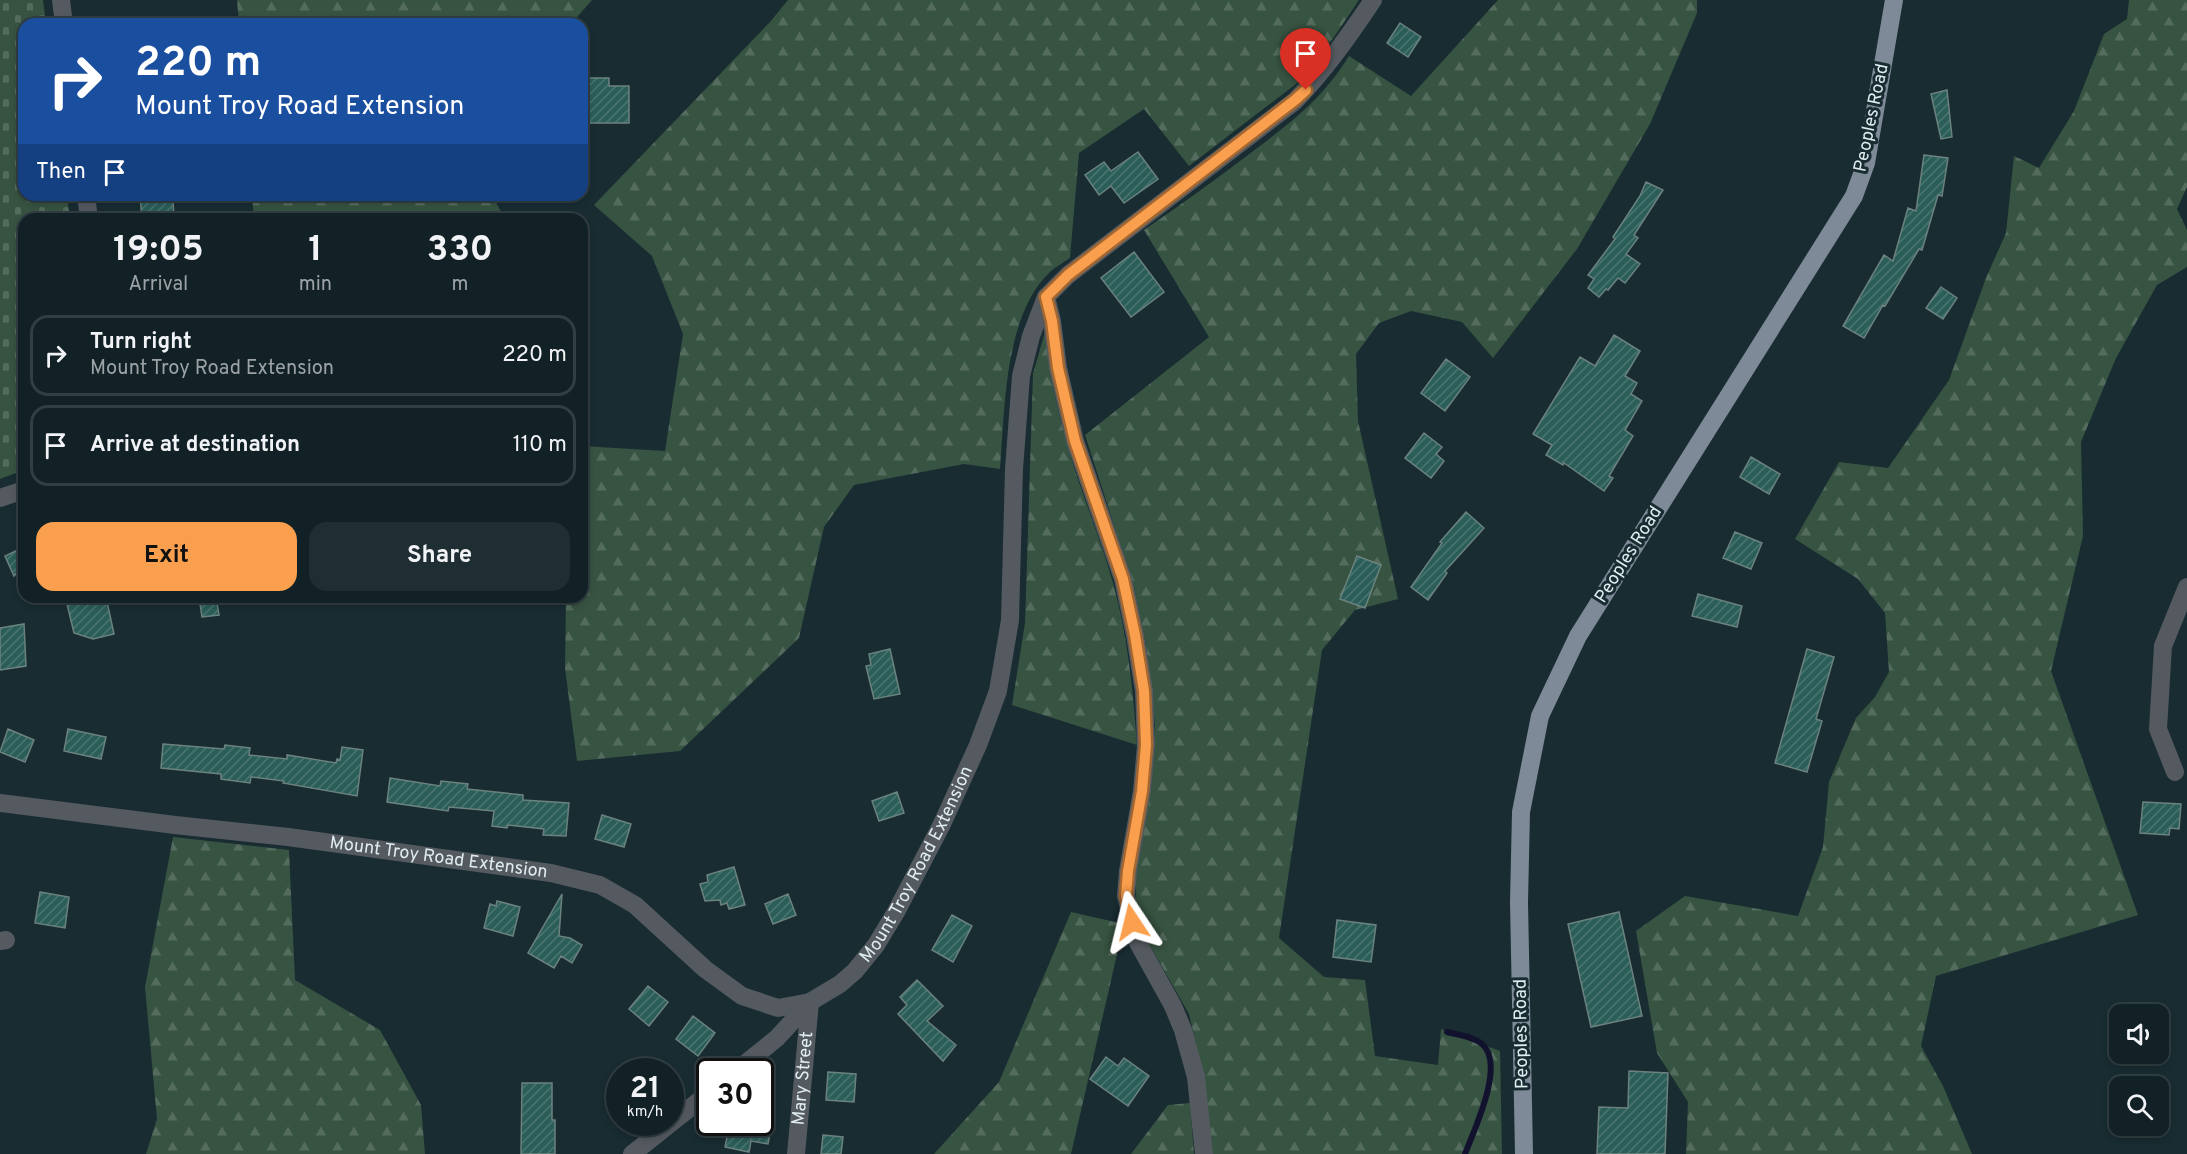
<!DOCTYPE html>
<style>
body{margin:0;font-family:Overpass,sans-serif;background:#1f2e32;color:#f1f3f6;height:100vh;display:flex;flex-direction:column;font-size:22px;white-space:nowrap}
*{box-sizing:border-box;margin:0}
p{font-size:20px;color:#9ca3a7}
.icon{flex:none;width:33px;height:33px;fill:none;stroke:currentColor;stroke-width:2;stroke-linecap:round;stroke-linejoin:round}
.map{position:relative;flex:1;overflow:hidden}
.panel{position:absolute;left:18px;top:213px;width:570px;height:390px;display:flex;flex-direction:column;background:#122126;border-radius:18px;box-shadow:0 3px 9px #0003,0 0 0 2px #313e43}
.panel>*{flex:none}
.top-card{position:absolute;left:18px;top:18px;width:570px;height:183px;border-radius:18px;box-shadow:0 3px 9px #0003,0 0 0 2px #313e43;background:#1a4fa0;color:#fff;overflow:hidden}
.buttons{position:absolute;left:2109px;top:1004px;display:grid;gap:12px}
.buttons a{display:grid;place-items:center;width:60px;height:60px;border-radius:12px;background:#122126;box-shadow:0 3px 9px #0003,0 0 0 2px #313e43;font-size:30px}
.speed{position:absolute;left:606px;top:1058px;display:flex;gap:12px;font-size:30px;font-weight:700;text-align:center}
.speed>*{display:grid;place-content:center;width:78px;height:78px;border-radius:50%;background:#122126;box-shadow:0 3px 9px #0003,0 0 0 2px #313e43;line-height:1}
.speed small{font-size:15px;font-weight:400}
.speed .limit{border:3px solid #111;border-radius:9px;background:#fff;color:#111}
.pin{position:absolute;display:grid;place-items:center;width:51px;height:51px;color:#fff;margin:-62px -26px;border-radius:50% 50% 50% 0;rotate:-45deg;box-shadow:0 0 6px #0007}
.pin .icon{rotate:45deg}
.me{position:absolute;width:66px;margin:-33px;rotate:350deg;stroke-linejoin:round;filter:drop-shadow(0 0 4px #0008)}
.turn{display:flex;align-items:center;gap:21px;height:126px;padding:0 18px;font-size:27px}
.turn .icon{width:78px;height:78px;stroke-width:2.5}
.turn b{display:block;font-size:42px;line-height:51px}
.then{display:flex;align-items:center;height:57px;padding:0 18px;background:#0003;gap:12px;font-size:22px}
.eta{display:flex;justify-content:space-evenly;align-items:center;height:102px;text-align:center}
.eta b{font-size:36px;font-weight:700;line-height:42px}
.primary-button{display:flex;gap:12px;margin-top:auto;padding:12px 18px}
.primary-button a{flex:1;height:69px;border-radius:18px;background:#f99f4d;color:#111;font-size:24px;font-weight:700;line-height:69px;text-align:center}
.primary-button a+a{background:#1f2e32;color:#f1f3f6}
ul{padding:0;list-style:none}
li{display:flex;align-items:center;gap:18px;height:81px;margin:0 12px 9px;padding:0 6px;border:3px solid #313e43;border-radius:18px}
li div{flex:1}
li b{display:block;font-size:22px}
li em{font-style:normal}
.map>svg:first-child{display:block}
</style>
<div class="map">
<svg width="2187" height="1154" viewBox="0 0 2187 1154">
<defs>
<pattern id="forest-firs" width="22" height="20" patternUnits="userSpaceOnUse" patternTransform="scale(1.5)"><rect width="22" height="20" fill="#375341"/><path d="M5 1l3.5 6h-7zM16 11l3.5 6h-7z" fill="#546c5d"/></pattern>
<pattern id="cemetery-stones" width="16" height="16" patternUnits="userSpaceOnUse" patternTransform="scale(1.5)"><rect width="16" height="16" fill="#375341"/><path d="M2 7V4a2 2 0 0 1 4 0v3zM10 15v-3a2 2 0 0 1 4 0v3z" fill="#546c5d"/></pattern>
<pattern id="building-hatch" width="6" height="6" patternUnits="userSpaceOnUse" patternTransform="scale(1.5)"><rect width="6" height="6" fill="#2c5e59"/><path d="M-1 1l2-2M0 6l6-6M5 7l2-2" fill="none" stroke="#4a7571"/></pattern>
</defs>
<rect width="100%" height="100%" fill="#182c32"/>
<path fill="url(#forest-firs)" d="M237,0H592L571,24H239Z
M788,0H1359L1309,74L1189,166L1144,109L1079,153L1070,258C1064,262 1057,266 1051,271C1004,314 1005,409 1000,469L964,464L854,485L824,527L799,638L680,751L577,761L565,668L566,597H582V446L665,451L683,334L652,256L594,205L770,22Z
M1498,0H1697V13L1650,124L1577,249L1493,358L1462,322L1411,311L1379,323L1356,354L1358,421L1398,599L1355,610L1322,650L1279,938L1324,977L1365,980L1375,1056L1438,1065L1441,1029L1500,1051L1502,1154H1210L1196,1045L1189,1014L1145,937L1136,908V871L1151,789L1155,725L1146,645L1134,587L1085,435L1209,337L1144,230C1179,206 1214,181 1248,155C1290,123 1321,101 1349,56L1411,96Z
M2129,0H2187V187L2177,209L2187,230V267L2157,285L2116,358L2081,442L2083,536L2051,671L2138,915L1936,976L1921,1046L1943,1086L1972,1154H1686L1688,1102L1657,1053L1636,931L1685,896L1798,916L1823,847L1829,782L1856,718L1875,697L1889,672L1885,613L1858,579L1795,539L1839,462L1888,468L1949,380L1986,278L2006,233L2014,156L2039,168L2074,111L2104,34L2127,19Z
M252,195H492L505,219H254Z
M1045,332C1049,370 1057,407 1067,444C1080,491 1100,536 1113,583C1128,637 1133,690 1137,745L1012,705L1025,623L1033,374Z
M173,837L289,850L295,980L380,1030L421,1105L425,1154H146L157,1119L145,987Z
M1071,912L1124,924L1071,1154H934L999,1082Z
M1190,1103L1194,1154H1131L1168,1105Z"/>
<path fill="url(#cemetery-stones)" d="M0,0H43L46,24H24V195H67L70,219H24V470L0,479Z"/>
<g fill="none" stroke-linecap="round" stroke-linejoin="round">
<path stroke="#12122e" stroke-width="6" d="M1447,1032C1458,1035 1473,1036 1482,1044C1506,1064 1474,1130 1465,1154"/>
</g>
<path fill="url(#building-hatch)" stroke="#6b827f" stroke-width="1.5" d="M1400,23L1421,37L1408,57L1387,43Z
M584,78H609V86H629V123H585Z
M1947,90L1952,137L1941,139L1931,94Z
M1138,152L1158,179L1124,203L1111,186L1099,195L1085,175L1104,162L1111,171Z
M1924,155L1948,158L1942,196L1938,195L1922,250L1919,249L1885,306L1883,305L1864,338L1843,326L1884,255L1893,261L1908,208L1916,211Z
M1646,182L1663,190L1634,235L1638,238L1626,254L1640,264L1625,283L1618,278L1608,290L1606,289L1599,297L1588,288L1594,279L1588,275L1615,239L1613,237L1640,196Z
M140,195H165V201L173,200L174,219H142Z
M1134,252L1164,292L1131,317L1101,278Z
M1941,287L1957,298L1943,319L1926,308Z
M1614,335L1640,351L1625,376L1637,383L1631,394L1642,401L1625,430L1633,436L1609,476L1613,478L1604,491L1564,463L1563,465L1546,455L1552,445L1533,434L1580,357L1595,366Z
M1446,359L1470,377L1445,411L1421,393Z
M1424,433L1442,447L1436,454L1444,461L1431,478L1405,458Z
M1751,457L1780,474L1769,494L1740,477Z
M1466,512L1484,528L1445,571L1447,573L1428,600L1411,587L1442,543L1440,542Z
M1735,532L1762,543L1751,569L1723,558Z
M24,547V564L14,576L5,556Z
M1357,556L1381,565L1365,608L1340,599Z
M1698,594L1742,606L1737,627L1692,616Z
M96,597H106L114,634L93,639L74,633L67,604Z
M199,597H216L219,615L202,617Z
M24,624L26,666L0,670V628Z
M890,649L900,694L874,699L866,666L871,665L869,654Z
M1807,649L1834,657L1816,719L1822,721L1807,772L1775,763Z
M8,729L34,740L25,762L0,752Z
M68,729L106,737L101,759L64,751Z
M163,744L224,749L225,745L250,748L249,755L287,759V755L336,763L337,759L340,760L342,747L363,750L357,796L283,783L284,781L251,777L250,783L221,779V774L161,768Z
M390,778L440,786L441,781L468,784L467,789L523,795V800L569,803L566,836L543,835L544,829L508,825L507,828L492,826L494,811L449,807L448,811L387,802Z
M897,792L904,813L879,821L872,801Z
M2143,802L2181,804L2179,829L2170,828L2169,835L2140,833Z
M602,815L631,824L624,847L595,839Z
M734,867L745,905L729,909L727,903L721,905L720,900L705,901L700,884L708,882L707,875Z
M40,892L69,897L65,928L35,923Z
M562,894L559,936L570,938L582,945L572,963L561,956L554,968L528,953Z
M788,894L796,915L773,924L765,904Z
M497,901L520,907L513,936L484,928L490,904L496,906Z
M1619,912L1642,1016L1591,1027L1568,924Z
M952,915L972,926L953,962L932,950Z
M1337,920L1376,925L1371,962L1333,957Z
M917,980L943,1006L927,1021L956,1045L943,1061L898,1014L907,1005L900,997Z
M648,986L668,1002L649,1026L629,1009Z
M693,1016L715,1033L698,1056L676,1039Z
M1106,1057L1118,1066L1124,1058L1149,1076L1128,1106L1090,1079Z
M1629,1071L1668,1073L1665,1154H1597L1599,1107L1628,1108Z
M828,1072L856,1074L854,1102L826,1100Z
M522,1083H552V1120H555V1154H521Z
M730,1122H772L768,1144L751,1141L749,1152L725,1147Z
M823,1135L843,1137L841,1154H821Z"/>
<g fill="none" stroke-linecap="round" stroke-linejoin="round">
<g stroke="#545a60" stroke-width="18">
<path d="M61,0L64,24"/>
<path d="M86,195L89,219"/>
<path d="M1046,297L1052,321L1058,368L1075,441L1123,579L1135,635L1144,691L1146,745L1142,791L1128,871L1126,896L1137,941L1173,1006L1183,1030L1196,1077L1204,1154"/>
<path d="M0,498L24,490"/>
<path d="M2175,772L2158,729L2163,646L2187,587"/>
<path id="s1" d="M0,803L175,825L288,837L551,873L600,885L635,905L705,969L742,996L778,1008L810,1002L840,984L855,971L876,945L896,912L942,824L978,745L998,691L1010,620L1014,469L1021,376L1031,336L1046,297L1068,275L1295,101C1325,70 1349,36 1373,0"/>
<path d="M0,941L6,940"/>
<path d="M736,1071L777,1038L810,1002"/>
<path d="M632,1154L710,1092"/>
<path id="s2" d="M796,1154L810,1002"/>
</g>
<path stroke="#7e8a97" stroke-width="18" d="M1524,1154L1519,902L1521,812L1540,716L1578,636L1854,196L1866,163L1894,0"/>
</g>
<g fill="none" stroke-linecap="round" stroke-linejoin="round">
<g stroke="#a26732" stroke-width="15">
<path id="route" d="M1132,922L1126,896L1128,871L1142,791L1146,745L1144,691L1135,635L1123,579L1075,441L1058,368L1052,321L1046,297L1068,275L1295,100L1306,90"/>
</g>
<use href="#route" stroke="#f99f4d" stroke-width="10"/>
</g>
<g text-anchor="middle" dominant-baseline="central" stroke-width="6" stroke-linejoin="round" paint-order="stroke">
<g font-size="18" fill="#e0edf0" stroke="#182c32">
<text transform="translate(1872 118) rotate(-78)">Peoples Road</text>
<text transform="translate(1629 555) rotate(-58)">Peoples Road</text>
<text stroke="none"><textPath href="#s1" startOffset="442">Mount Troy Road Extension</textPath></text>
<text stroke="none"><textPath href="#s1" startOffset="1036">Mount Troy Road Extension</textPath></text>
<text transform="translate(1522 1034) rotate(-91)">Peoples Road</text>
<text stroke="none"><textPath href="#s2" startOffset="76">Mary Street</textPath></text>
</g>
</g>
</svg>
<div class="buttons">
<a><svg class="icon" aria-label="sound" viewBox="0 0 24 24"><path d="M4 9h4l5-4v14l-5-4H4zM17 9q2 3 0 6"/></svg></a>
<a><svg class="icon" aria-label="search" viewBox="0 0 24 24"><circle cx="10" cy="10" r="6"/><path d="M15 15l6 6"/></svg></a>
</div>
<div class="speed"><div>21<small>km/h</small></div><div class="limit">30</div></div>
<div class="pin" style="left:1306px;top:90px;background:#d93025"><svg class="icon" aria-label="arrive" viewBox="0 0 24 24"><path d="M6 21V4h12l-3 4 3 4H6"/></svg></div>
<svg class="me" style="left:1132px;top:922px" viewBox="-20 -20 40 40"><path d="M0-17L14 15 0 8-14 15z" fill="#f99f4d" stroke="#fff" stroke-width="4"/></svg>
<div class="top-card">
<div class="turn"><svg class="icon" aria-label="right" viewBox="0 0 24 24"><path d="M7 20v-9h11M14 6l5 5-5 5"/></svg><div><b>220 m</b>Mount Troy Road Extension</div></div>
<div class="then">Then<svg class="icon" aria-label="arrive" viewBox="0 0 24 24"><path d="M6 21V4h12l-3 4 3 4H6"/></svg></div>
</div>
<section class="panel">
<div class="eta">
<div><b>19:05</b><p>Arrival</p></div>
<div><b>1</b><p>min</p></div>
<div><b>330</b><p>m</p></div>
</div>
<ul>
<li><svg class="icon" aria-label="right" viewBox="0 0 24 24"><path d="M7 20v-9h11M14 6l5 5-5 5"/></svg><div><b>Turn right</b><p>Mount Troy Road Extension</p></div><em>220 m</em></li>
<li><svg class="icon" aria-label="arrive" viewBox="0 0 24 24"><path d="M6 21V4h12l-3 4 3 4H6"/></svg><div><b>Arrive at destination</b></div><em>110 m</em></li>
</ul>
<div class="primary-button"><a>Exit</a><a>Share</a></div>
</section>
</div>
